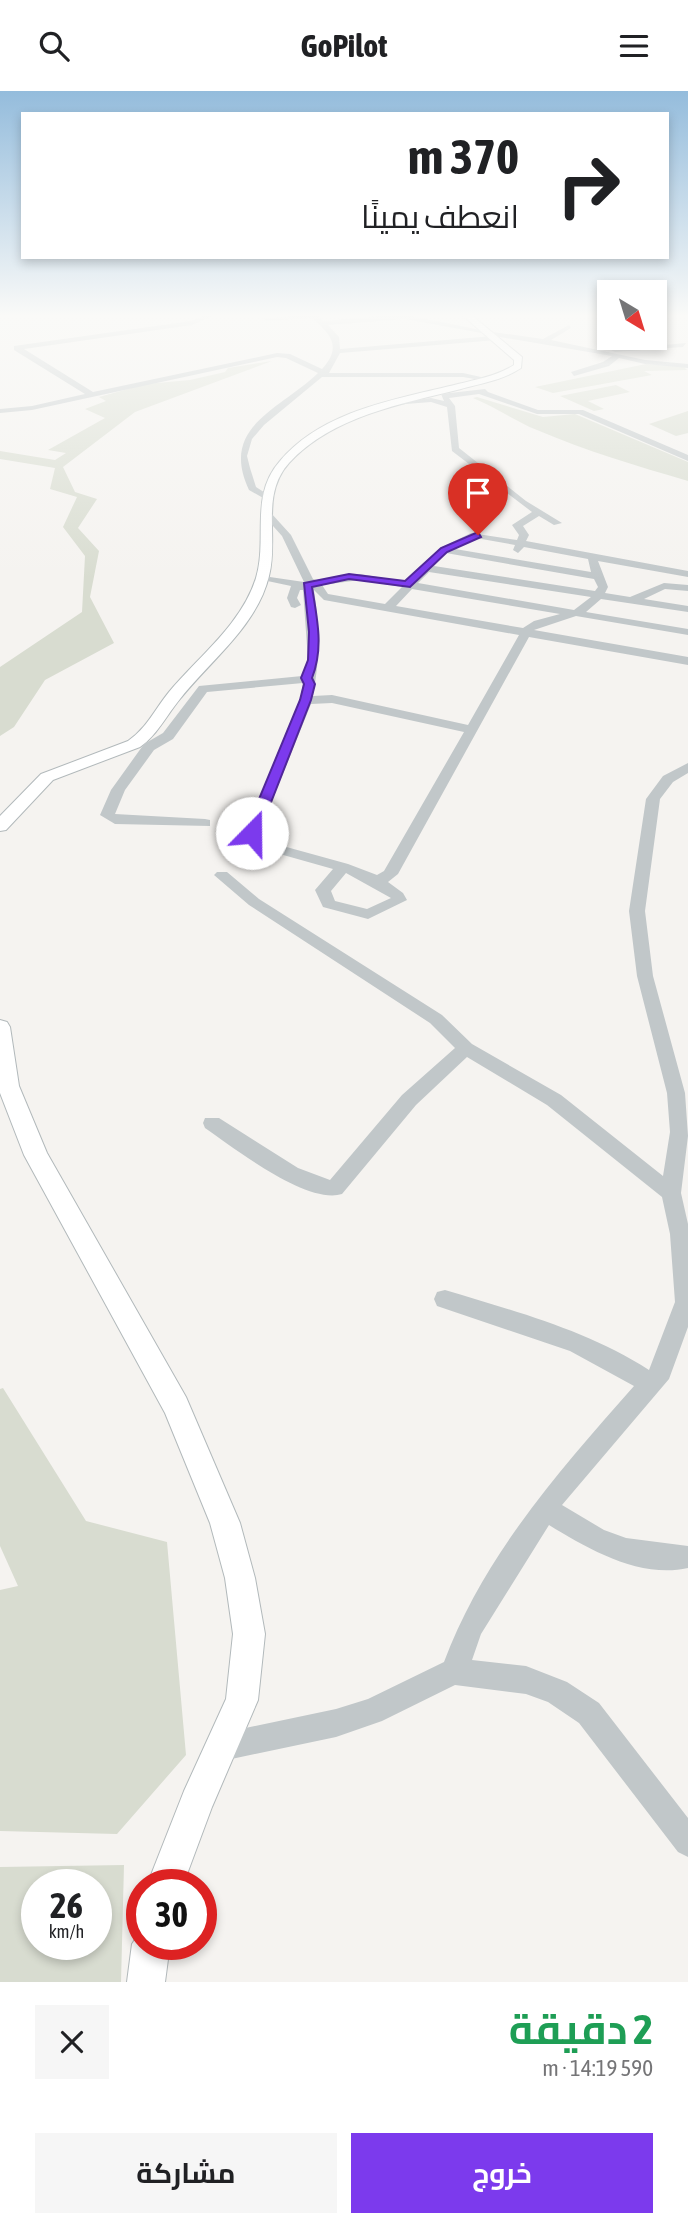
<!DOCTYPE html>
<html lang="ar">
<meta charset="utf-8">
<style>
body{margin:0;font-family:"Asap Condensed",Cairo,sans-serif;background:#f6f6f6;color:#202124;direction:rtl;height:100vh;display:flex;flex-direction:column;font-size:26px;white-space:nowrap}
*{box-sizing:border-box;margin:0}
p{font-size:23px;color:#757577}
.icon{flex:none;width:38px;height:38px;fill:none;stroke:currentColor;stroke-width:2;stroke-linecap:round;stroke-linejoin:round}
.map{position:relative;height:1891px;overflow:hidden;direction:ltr}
.drawer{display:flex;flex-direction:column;background:#fff;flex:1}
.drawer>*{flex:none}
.banner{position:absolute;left:21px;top:21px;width:648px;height:147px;border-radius:0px;box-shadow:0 4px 10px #0003;direction:rtl;background:#fff;color:#202124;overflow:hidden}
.needle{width:46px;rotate:142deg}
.controls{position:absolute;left:597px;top:189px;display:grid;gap:14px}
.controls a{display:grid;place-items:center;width:70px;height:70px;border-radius:0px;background:#fff;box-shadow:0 4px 10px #0003;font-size:35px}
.speed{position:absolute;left:21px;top:1778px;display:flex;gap:14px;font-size:35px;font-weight:700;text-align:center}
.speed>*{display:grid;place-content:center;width:91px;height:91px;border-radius:50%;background:#fff;box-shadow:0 4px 10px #0003;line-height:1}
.speed small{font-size:18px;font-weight:400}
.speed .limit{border:10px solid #d22;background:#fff;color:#111}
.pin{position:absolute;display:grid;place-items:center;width:60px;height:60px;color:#fff;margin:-72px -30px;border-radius:50% 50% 50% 0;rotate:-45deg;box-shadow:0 0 7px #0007}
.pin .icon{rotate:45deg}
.me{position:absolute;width:77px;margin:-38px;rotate:22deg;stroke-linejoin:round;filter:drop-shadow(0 0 5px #0008)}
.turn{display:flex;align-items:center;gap:24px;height:147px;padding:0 35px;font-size:32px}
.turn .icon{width:91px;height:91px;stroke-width:2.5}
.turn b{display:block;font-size:49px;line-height:60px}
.round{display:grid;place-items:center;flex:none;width:74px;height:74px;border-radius:0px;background:#f6f6f6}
.summary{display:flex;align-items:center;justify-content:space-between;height:119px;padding:0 35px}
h1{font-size:42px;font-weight:700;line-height:52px;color:#1e9e55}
.button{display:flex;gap:14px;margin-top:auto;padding:14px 35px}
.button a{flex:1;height:80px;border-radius:0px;background:#7c3aed;color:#fff;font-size:28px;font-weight:700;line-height:80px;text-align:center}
.button a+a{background:#f6f6f6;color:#202124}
header{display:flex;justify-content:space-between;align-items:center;height:91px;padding:0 35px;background:#fff;font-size:32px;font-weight:700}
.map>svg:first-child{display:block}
</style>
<header><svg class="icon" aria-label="menu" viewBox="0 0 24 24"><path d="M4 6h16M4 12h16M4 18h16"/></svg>GoPilot<svg class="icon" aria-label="search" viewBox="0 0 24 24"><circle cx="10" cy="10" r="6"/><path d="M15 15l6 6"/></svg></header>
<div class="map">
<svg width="688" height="1891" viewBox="0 0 688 1891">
<rect width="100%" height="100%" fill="#f5f3f0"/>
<path fill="#d8dcd0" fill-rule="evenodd" d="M272,270L135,321L63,376L75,401L97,408L78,437L99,460L90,506L114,552L45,589L14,636L0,645V576L82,521L85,465L63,436L77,406L50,398L55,377L0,368V360L55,369L66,362L48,359L105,327L85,318L106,310L99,306L146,293L190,289L225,281L228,277Z
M646,273L683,275L687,279L644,280L652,284L553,302L535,296Z
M616,294L630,301L588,310L604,318L594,320L560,305Z
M477,306L543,326L575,323L688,371V390C637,375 586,360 537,339C515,330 495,316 473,307Z
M688,320V342L676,345L649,333Z
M3,1297L86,1430L167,1451L186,1664L117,1743L0,1740V1499L18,1495L0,1455V1298Z
M124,1774L121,1891H0V1776ZM37,1794H96V1853H37Z"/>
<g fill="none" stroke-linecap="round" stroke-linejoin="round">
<g stroke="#b2b9bb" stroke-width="2">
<path id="major" d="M461,223H470L522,266L521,277C503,289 482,292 461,298C402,313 332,325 289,372C260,404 279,447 269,485C257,535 211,569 180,608C166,625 158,643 140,656L53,689L6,739L0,740V725L41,683L128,650C147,637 155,618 169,601C199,565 241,534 256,487C268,447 249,405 280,370C323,319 398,308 458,293C477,288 497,285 514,274V269Z
M0,929L7,931L10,936L19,995L47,1062L186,1306L240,1432L255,1487L265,1543L258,1609L212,1716L183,1794H147L184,1700L226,1608L233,1543L225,1487L210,1432L165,1322L24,1064L0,1002Z
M142,1838V1853H170L165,1891H127L132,1853Z"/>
</g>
<path fill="#c1c7c9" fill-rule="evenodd" d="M208,223H217L192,234L24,258L93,301L277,262L290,263L322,278C343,255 330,243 312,227L266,230L264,227L325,223L319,226L323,230L402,223L490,241L487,243L405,228L328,234L339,246L340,258L493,245L490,243L493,241L543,248L569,234L571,237L551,249L645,269L688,273V277L645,273L619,267L609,275L574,285L571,281L603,271L612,265L500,246L497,249L340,262L329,282H463L490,288L486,290L463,286H322L264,334L252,348L247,365L250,377L256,396L270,405L265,408L249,399C219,335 280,319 318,282L286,267L277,266L32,319L0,322V318L32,315L85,303L14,259V255L191,230Z
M686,252L683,256L615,261L611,259Z
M485,298L488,301L538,319H583L688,364V370L579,323H537L479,303L449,307L455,315L459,357L526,410L562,432L554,434L539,425L523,435L529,444L526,450L688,480V486L598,470L608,496L605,502L630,506L664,492L688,494V500L665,498L644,508L688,515V521L601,508L586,521L688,538V544L576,525L534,539L688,566V574L529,546L398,783L388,791L403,802L407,809L368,828L323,816L315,799L333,778L262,758L253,754L245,742L300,609L303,592L207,601L173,648L154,659L125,699L115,723L205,728L210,729V735L115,733L100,724L111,699L144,653L163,642L199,595L302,585L308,569L303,499H300L297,507L301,514L295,517L291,516L287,507L291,495L258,488L263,485L304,491L282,445L265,426V422H271L291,444L313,488L317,489L360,483L407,491L440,457L471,442L517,449L519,444L512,434L532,421L452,360L447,316L431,311L393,314L389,312L431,307L444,310L441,303ZM476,447L515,454L513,459L518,462L524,456L588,468L591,481L455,458ZM446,462L594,488L598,496L595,500L434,475ZM429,481L591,506L574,519L418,492ZM360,489L402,496L385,513L328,503L322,494ZM412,498L560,523L534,530L523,537L396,515ZM314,499L324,509L519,544L468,634L332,604L313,605C320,565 320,541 314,499ZM332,612L464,641L384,780L377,784L348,773L272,752L263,748L259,742L311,613ZM346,782L391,807L367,818L335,810L331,800Z
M688,672V682L673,691L660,708L645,820L653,885L685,1002L688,1045L681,1102L688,1133V1236L669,1288L562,1414L604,1439L626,1447L688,1455V1477C640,1488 588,1458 549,1434L481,1543L472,1569L526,1575L567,1591L599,1612L688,1727V1766L678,1761L579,1632L548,1611L526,1603L455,1594L382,1630L336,1646L222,1670L212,1666L208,1656L212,1646L222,1642L336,1618L368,1608L444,1571C484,1464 560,1379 634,1295L570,1260L437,1215L434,1208L437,1201L445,1199C514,1220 587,1239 649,1279L675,1211L670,1143L662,1106L547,1014L467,966L416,1014L342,1103C307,1114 234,1057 205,1037L203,1032L205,1027H219L298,1077L330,1089L402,1004L455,957L430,932L249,814L214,784L217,781H227L259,808L442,924L472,953L561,1004L663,1085L670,1041L667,1002L637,885L629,820L646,708L663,685Z"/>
<use href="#major" fill="#fff" fill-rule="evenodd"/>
</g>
<linearGradient id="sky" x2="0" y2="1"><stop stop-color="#94bcdc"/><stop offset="0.46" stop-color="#fafaf8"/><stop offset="1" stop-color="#fafaf8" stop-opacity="0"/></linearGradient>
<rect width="688" height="488" fill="url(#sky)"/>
<path fill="#7c3aed" stroke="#51269a" stroke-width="2" d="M478,441L481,446L447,461L410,496L349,488L312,496C317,528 324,556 312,587L315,593L311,609L259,742L247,745L245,742L300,609L304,593L301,587L308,569L309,541L304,492L349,483L405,490L441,457Z"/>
</svg>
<div class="controls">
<a><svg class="needle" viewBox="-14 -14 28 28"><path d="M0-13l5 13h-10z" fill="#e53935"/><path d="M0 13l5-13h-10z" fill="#757577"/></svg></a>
</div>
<div class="speed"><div>26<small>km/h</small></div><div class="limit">30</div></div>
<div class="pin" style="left:478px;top:444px;background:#d93025"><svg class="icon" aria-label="arrive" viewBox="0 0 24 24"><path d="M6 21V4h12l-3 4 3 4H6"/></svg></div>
<svg class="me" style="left:252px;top:742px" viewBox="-20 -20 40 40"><circle r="19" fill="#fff"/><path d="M0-13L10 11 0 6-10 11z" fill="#7c3aed"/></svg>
<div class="banner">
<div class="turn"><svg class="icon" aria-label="right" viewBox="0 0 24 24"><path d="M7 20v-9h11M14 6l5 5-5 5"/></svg><div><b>370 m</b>انعطف يمينًا</div></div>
</div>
</div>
<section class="drawer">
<div class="summary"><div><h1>2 دقيقة</h1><p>590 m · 14:19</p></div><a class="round"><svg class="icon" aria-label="close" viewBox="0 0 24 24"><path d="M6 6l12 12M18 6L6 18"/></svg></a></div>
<div class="button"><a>خروج</a><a>مشاركة</a></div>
</section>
